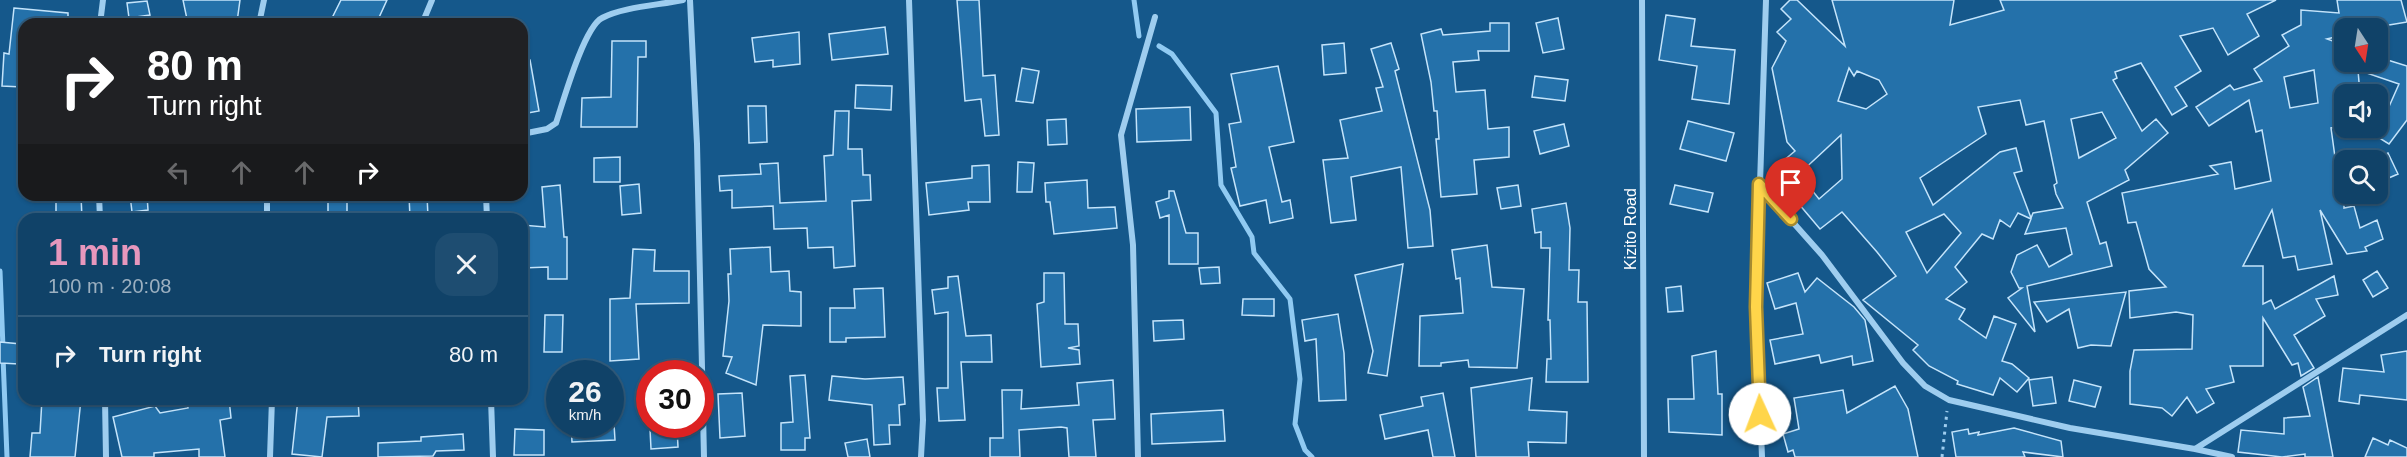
<!DOCTYPE html>
<meta charset="utf-8">
<style>
body{margin:0;font-family:Arial,sans-serif;background:#1e4d71;color:#f1f3f6;height:100vh;display:flex;flex-direction:column;font-size:22px;white-space:nowrap}
*{box-sizing:border-box;margin:0}
p{font-size:20px;color:#9cb0c0}
.icon{flex:none;width:33px;height:33px;fill:none;stroke:currentColor;stroke-width:2;stroke-linecap:round;stroke-linejoin:round}
.map{position:relative;flex:1;overflow:hidden}
.sheet{position:absolute;left:18px;top:213px;width:510px;height:192px;display:flex;flex-direction:column;background:#104268;border-radius:18px;box-shadow:0 2px 4px #0004,0 0 0 2px #305b7c}
.sheet>*{flex:none}
.top-card{position:absolute;left:18px;top:18px;width:510px;height:183px;border-radius:18px;box-shadow:0 2px 4px #0004,0 0 0 2px #305b7c;background:#202124;color:#fff;overflow:hidden}
.needle{width:39px;rotate:168deg}
.controls{position:absolute;left:2334px;top:18px;display:grid;gap:12px}
.controls a{display:grid;place-items:center;width:54px;height:54px;border-radius:12px;background:#104268;box-shadow:0 2px 4px #0004,0 0 0 2px #305b7c;font-size:30px}
.speed{position:absolute;left:546px;top:360px;display:flex;gap:12px;font-size:30px;font-weight:700;text-align:center}
.speed>*{display:grid;place-content:center;width:78px;height:78px;border-radius:50%;background:#104268;box-shadow:0 2px 4px #0004,0 0 0 2px #305b7c;line-height:1}
.speed small{font-size:15px;font-weight:400}
.speed .limit{border:9px solid #d22;background:#fff;color:#111}
.pin{position:absolute;display:grid;place-items:center;width:51px;height:51px;color:#fff;margin:-62px -26px;border-radius:50% 50% 50% 0;rotate:-45deg;box-shadow:0 0 6px #0007}
.pin .icon{rotate:45deg}
.me{position:absolute;width:66px;margin:-33px;rotate:358deg;stroke-linejoin:round;filter:drop-shadow(0 0 4px #0008)}
.turn{display:flex;align-items:center;gap:21px;height:126px;padding:0 30px;font-size:27px}
.turn .icon{width:78px;height:78px;stroke-width:2.5}
.turn b{display:block;font-size:42px;line-height:51px}
.lanes{display:flex;align-items:center;height:57px;padding:0 30px;background:#0003;justify-content:center;gap:30px;direction:ltr}
.lanes .off{opacity:.35}
.round{display:grid;place-items:center;flex:none;width:63px;height:63px;border-radius:18px;background:#1e4d71}
.overview{display:flex;align-items:center;justify-content:space-between;height:102px;padding:0 30px}
h1{font-size:36px;font-weight:800;line-height:45px;color:#e797bd}
ul{padding:0;list-style:none}
li{display:flex;align-items:center;gap:18px;height:78px;padding:0 30px;border-top:2px solid #305b7c}
li div{flex:1}
li b{display:block;font-size:22px}
li em{font-style:normal}
.map>svg:first-child{display:block}
</style>
<div class="map">
<svg width="2407" height="457" viewBox="0 0 2407 457">
<rect width="100%" height="100%" fill="#15588b"/>
<g fill="none" stroke-linecap="round" stroke-linejoin="round">
<path stroke="#90caf2" stroke-width="5" d="M1134,0L1139,36
M1159,46L1172,54L1216,113L1221,185L1252,237L1254,253L1290,299L1300,379L1295,424L1305,450L1312,457
M0,271L3,348
M3,357L7,457"/>
</g>
<path fill="#2471aa" stroke="#c4e4fb" stroke-width="1.5" fill-rule="evenodd" d="M183,0H240L237,22L188,24Z
M341,0H387L376,24H329Z
M957,0H979L983,76L995,75L999,135L985,136L981,99L965,101Z
M1790,0H1797L1845,46L1832,0H1954L1950,25L2004,10L2000,0H2276L2247,14L2259,36L2228,55L2213,28L2180,36L2201,71L2175,87L2187,106L2172,115L2141,63L2115,72L2117,78L2113,80L2142,131L2156,119L2168,133L2125,170L2129,180L2087,202L2100,244L2106,242L2112,266L2027,286L2035,332L2008,298L2022,288H2019L2011,272L2017,255L2037,245L2049,267L2072,254L2066,228L2025,234L2031,219L2018,213L2010,227L2000,220L1993,239L1982,234L1955,267L1967,282L1946,299L1965,309L1959,319L1986,338L1994,316L2016,324L2002,361L2012,364L2029,378L2017,392L2000,378L1993,395L1957,384L1958,381L1929,366L1913,350L1918,345L1863,300L1896,276L1877,252L1842,212L1820,229L1771,171L1795,151L1787,142L1772,68L1786,41L1777,32L1791,19L1781,9ZM1849,68L1854,76L1857,71L1879,80L1887,94L1866,109L1838,101ZM2020,100L2026,125L2044,121L2057,183L2054,185L2056,194L2063,208L2033,213L2031,218L2014,173L2022,171L2016,148L2000,152L1933,205L1920,178L1986,134L1978,107ZM2102,112L2116,138L2079,158L2071,119ZM1841,135L1842,179L1819,199L1799,174ZM1944,214L1961,233L1927,273L1906,232Z
M2337,0H2401L2407,22L2371,28H2344V35L2327,39L2344,45V62H2379L2381,58L2407,66V120L2389,144L2376,136L2399,84L2358,70L2360,94H2344V126L2331,128L2335,157L2344,156V208L2354,206L2360,228L2377,220L2383,239L2365,247L2367,251L2347,254L2320,210L2332,264L2298,270L2295,256L2283,258L2272,210L2243,266H2263V304L2271,300L2275,309L2334,276L2338,295L2316,299L2325,316L2294,335L2314,368L2301,376L2298,363L2292,365L2263,318V366H2230L2234,382L2206,389L2214,403L2197,413L2187,397L2172,416L2162,408L2130,404V371L2134,350L2192,349L2193,315L2176,312L2130,318L2129,291L2166,287L2149,269L2136,222L2128,223L2122,193L2218,174L2210,166L2231,162L2235,189L2271,181L2262,130L2256,132L2249,100L2209,126L2196,107L2230,85L2234,90L2262,81L2254,69L2289,46L2282,35L2301,25V10L2339,13ZM2314,70L2318,103L2290,108L2284,77Z
M147,1L150,15L129,18L127,3Z
M14,8L68,13V24H24L22,87L2,86L4,53L9,54Z
M1666,15L1695,19L1691,46L1735,50L1729,104L1692,99L1697,66L1659,60Z
M1558,18L1564,49L1543,53L1536,23Z
M1490,23H1509V51H1478L1479,60L1453,62L1456,92L1485,90L1488,129L1509,127V157L1474,160L1477,194L1441,197L1436,139H1439L1437,111H1434L1431,82L1421,34L1441,29L1443,35L1490,31Z
M885,27L888,54L832,60L829,34Z
M799,32L800,64L773,67V60L755,62L752,38Z
M612,41H646V57H638L637,127H581L582,98L611,97Z
M1344,43L1346,73L1324,75L1322,45Z
M1391,43L1399,69L1395,71L1430,210L1433,246L1408,248L1401,167L1351,177L1356,220L1331,223L1323,160L1348,158L1340,120L1382,111L1376,88L1383,87L1371,49Z
M530,60L539,111L522,114V61Z
M1278,66L1294,142L1269,147L1282,202L1290,200L1293,218L1270,223L1266,200L1240,206L1231,168L1236,167L1229,124L1241,122L1231,74Z
M1022,68L1039,71L1033,103L1016,101Z
M1535,76L1568,80L1565,101L1532,97Z
M856,85L892,86L891,110L855,108Z
M748,106H766L767,142L749,143Z
M1190,107L1191,140L1137,142L1136,109Z
M835,111H849L848,149H862L863,175H870L871,200L852,201L855,266L834,268L833,247L808,248L807,228L774,229L773,206L732,208V190L720,191L719,176L761,174L760,164L778,163L780,203L826,201L824,156L833,155Z
M1066,119L1067,144L1048,145L1047,120Z
M1688,121L1734,133L1726,161L1680,149Z
M1564,124L1569,146L1540,154L1534,131Z
M2388,153L2398,174L2384,180L2378,167V160H2374Z
M620,157V182H594V158Z
M1018,162L1034,163L1032,192H1017Z
M989,165L990,202H968L969,210L929,215L926,183L972,178V166Z
M1087,180L1088,208L1115,207L1117,228L1054,234L1050,202H1046L1045,183Z
M639,184L641,213L622,215L620,186Z
M560,185L564,237H567V279H548V267L522,268V225L545,227L542,187Z
M1518,185L1521,206L1501,209L1497,188Z
M1675,185L1713,193L1708,212L1670,204Z
M1169,191H1174L1186,233H1198V264H1169V215L1160,218L1156,202L1169,198Z
M56,195H81L82,219H56Z
M130,195H147L148,210L132,212Z
M328,195H347V214H328Z
M409,195H427L428,217L410,218Z
M1566,203L1570,228L1569,270H1579L1578,302H1587L1588,382H1546L1547,359H1551L1550,320H1548L1550,248H1541V232L1535,233L1532,209Z
M1487,245L1492,287L1524,289L1517,368L1469,367L1468,360L1441,363V366H1419L1420,316L1463,313L1460,278L1456,279L1452,250Z
M770,247L771,272L789,271L790,291L801,292V326L763,325L756,385L726,373L732,357L723,356L729,301L728,274H731L730,249Z
M633,249L655,250L654,271H689V303L636,304L639,359L610,361V299L630,298Z
M1403,264L1387,376L1368,373L1373,351L1355,275Z
M1219,267L1220,283L1201,284L1199,268Z
M2377,271L2388,288L2373,297L2363,280Z
M1044,273H1064L1065,324H1078L1079,346L1068,348L1079,350L1080,364L1041,367L1037,304L1044,302Z
M1798,273L1805,292L1817,278L1854,307L1865,320L1873,361L1853,365L1852,356L1821,363L1819,355L1775,364L1770,340L1803,334L1796,303L1775,309L1767,283Z
M958,276L966,336L991,335L992,362H961L965,420L939,421L937,388H948V312L935,314L932,290L948,288V277Z
M1681,286L1683,311L1668,312L1666,288Z
M883,288L885,337L846,338V342H830V308H855L854,289Z
M2126,292L2111,346L2091,345L2078,348L2069,309L2047,322L2034,302Z
M1243,299H1274V316L1242,315Z
M1338,314L1344,353L1346,400L1319,401L1316,339L1305,341L1302,320Z
M545,315H563L562,352H544Z
M1183,320L1184,339L1154,341L1153,321Z
M0,342L21,344L19,364L0,363Z
M1716,351L1718,394H1722V435L1669,432L1668,399H1694L1692,356Z
M2407,351V400L2360,395L2359,404L2339,401L2343,368L2384,372L2381,355Z
M805,375L810,438H805V450H781V423L793,422L790,376Z
M832,376L865,379L903,377L905,404L899,405L900,425H889L890,444L874,445L872,405L829,400Z
M2052,377L2056,403L2033,406L2029,380Z
M2318,377L2333,457H2305V454L2282,457L2238,452L2241,430L2284,434V418L2310,416L2303,387Z
M1532,378L1529,410L1567,412L1566,443L1528,442L1529,457H1476L1471,388Z
M1113,380L1115,419L1093,420L1096,457H1069L1067,428L1061,427L1019,430L1020,457H990V438H1003L1002,390H1022L1021,409L1079,405L1077,383Z
M2074,380L2101,387L2095,407L2069,401Z
M1895,386L1908,409L1918,457H1795L1793,450L1788,452L1783,434L1799,429L1794,398L1843,390L1847,413Z
M742,393L745,436L720,438L718,394Z
M1443,393L1455,457H1433L1428,430L1385,439L1380,415L1423,406L1421,397Z
M42,399H81L75,457H30L32,433H40Z
M187,399H229L231,418L220,420L225,457H199V449L154,453V457H122L113,417L155,406L160,413L188,408Z
M298,399H358L359,416L327,417L322,457L292,454Z
M1223,410L1225,441L1152,444L1151,414Z
M571,424H614L615,440L572,442Z
M677,427L678,447L651,449L650,429Z
M2014,428L2061,441L2063,457L2023,452L2025,457H1956L1952,432L1968,429L1969,434L1979,432L1978,435Z
M515,429L544,430V455H514Z
M463,434L464,450L436,451L433,456L378,457V443L421,441V437Z
M2373,438L2388,445L2390,440L2407,448V457H2365Z
M867,439L870,457H848L845,443Z"/>
<g fill="none" stroke-linecap="round" stroke-linejoin="round">
<path stroke="#9ecdef" stroke-width="3" stroke-dasharray="3 4.5" stroke-linecap="butt" d="M1942,457L1947,411"/>
<path stroke="#9ecdef" stroke-width="6" d="M690,0L697,144L704,457
M909,0L923,420L921,457
M1642,0L1644,457
M100,24L103,0
M259,24L264,0
M422,24L432,0
M522,134L547,129L556,123C563,102 584,27 602,18C622,7 660,5 683,0
M1759,184L1822,255L1903,363L1925,386L1949,400L2070,428L2195,449L2407,315
M99,195L100,219
M267,195V219
M486,195L487,219
M105,399L106,457
M491,399L493,457
M2195,449L2232,457
M270,457L272,399
M1138,457L1133,245L1121,135L1155,17
M1762,457L1756,307L1766,0"/>
</g>
<g fill="none" stroke-linecap="round" stroke-linejoin="round">
<g stroke="#a68a30" stroke-width="15">
<path id="route" d="M1760,414L1756,307L1759,184L1791,219"/>
</g>
<use href="#route" stroke="#ffd54a" stroke-width="10"/>
</g>
<g text-anchor="middle" dominant-baseline="central" stroke-width="6" stroke-linejoin="round" paint-order="stroke">
<g font-size="16" fill="#fff" stroke="#15588b">
<text transform="translate(1630 229) rotate(-90)">Kizito Road</text>
</g>
</g>
</svg>
<div class="controls">
<a><svg class="needle" viewBox="-14 -14 28 28"><path d="M0-13l5 13h-10z" fill="#e53935"/><path d="M0 13l5-13h-10z" fill="#9cb0c0"/></svg></a>
<a><svg class="icon" aria-label="sound" viewBox="0 0 24 24"><path d="M4 9h4l5-4v14l-5-4H4zM17 9q2 3 0 6"/></svg></a>
<a><svg class="icon" aria-label="search" viewBox="0 0 24 24"><circle cx="10" cy="10" r="6"/><path d="M15 15l6 6"/></svg></a>
</div>
<div class="speed"><div>26<small>km/h</small></div><div class="limit">30</div></div>
<div class="pin" style="left:1791px;top:219px;background:#d93025"><svg class="icon" aria-label="arrive" viewBox="0 0 24 24"><path d="M6 21V4h12l-3 4 3 4H6"/></svg></div>
<svg class="me" style="left:1760px;top:414px" viewBox="-20 -20 40 40"><circle r="19" fill="#fff"/><path d="M0-13L10 11 0 6-10 11z" fill="#ffd54a"/></svg>
<div class="top-card">
<div class="turn"><svg class="icon" aria-label="right" viewBox="0 0 24 24"><path d="M7 20v-9h11M14 6l5 5-5 5"/></svg><div><b>80 m</b>Turn right</div></div>
<div class="lanes"><svg class="icon off" aria-label="left" viewBox="0 0 24 24"><path d="M17 20v-9H6M10 6l-5 5 5 5"/></svg><svg class="icon off" aria-label="ahead" viewBox="0 0 24 24"><path d="M12 20V5M6 11l6-6 6 6"/></svg><svg class="icon off" aria-label="ahead" viewBox="0 0 24 24"><path d="M12 20V5M6 11l6-6 6 6"/></svg><svg class="icon" aria-label="right" viewBox="0 0 24 24"><path d="M7 20v-9h11M14 6l5 5-5 5"/></svg></div>
</div>
<section class="sheet">
<div class="overview"><div><h1>1 min</h1><p>100 m · 20:08</p></div><a class="round"><svg class="icon" aria-label="close" viewBox="0 0 24 24"><path d="M6 6l12 12M18 6L6 18"/></svg></a></div>
<ul>
<li><svg class="icon" aria-label="right" viewBox="0 0 24 24"><path d="M7 20v-9h11M14 6l5 5-5 5"/></svg><div><b>Turn right</b></div><em>80 m</em></li>
</ul>
</section>
</div>
